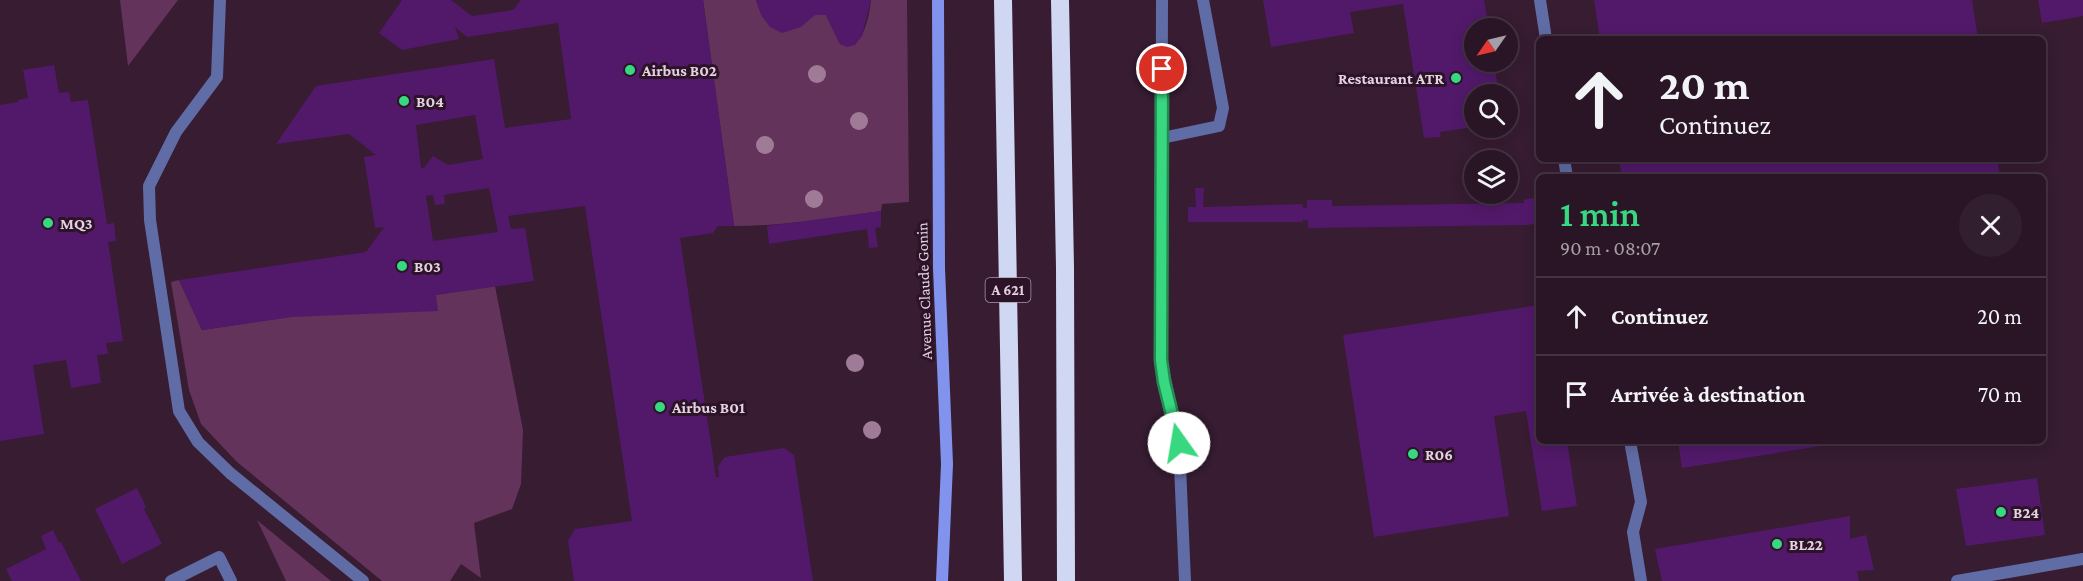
<!DOCTYPE html>
<html lang="fr">
<meta charset="utf-8">
<style>
body{margin:0;font-family:"Crimson Pro",serif;background:#311e2e;color:#f1f3f6;height:100vh;display:flex;flex-direction:column;font-size:22px;white-space:nowrap}
*{box-sizing:border-box;margin:0}
p{font-size:20px;color:#a59fa7}
.icon{flex:none;width:33px;height:33px;fill:none;stroke:currentColor;stroke-width:2;stroke-linecap:round;stroke-linejoin:round}
.map{position:relative;flex:1;overflow:hidden}
.drawer{position:absolute;left:1536px;top:174px;width:510px;height:270px;display:flex;flex-direction:column;background:#291526;border-radius:9px;box-shadow:0 3px 15px #0003,0 0 0 2px #453443}
.drawer>*{flex:none}
.top-card{position:absolute;left:1536px;top:36px;width:510px;height:126px;border-radius:9px;box-shadow:0 3px 15px #0003,0 0 0 2px #453443;background:#291526;color:#f1f3f6;overflow:hidden}
.needle{width:39px;rotate:236deg}
.controls{position:absolute;left:1464px;top:18px;display:grid;gap:12px}
.controls a{display:grid;place-items:center;width:54px;height:54px;border-radius:50%;background:#291526;box-shadow:0 3px 15px #0003,0 0 0 2px #453443;font-size:30px}
.pin{position:absolute;display:grid;place-items:center;width:51px;height:51px;color:#fff;margin:-26px;border:3px solid #fff;border-radius:50%;box-shadow:0 2px 6px #0007}
.me{position:absolute;width:66px;margin:-33px;rotate:347deg;stroke-linejoin:round;filter:drop-shadow(0 0 4px #0008)}
.turn{display:flex;align-items:center;gap:21px;height:126px;padding:0 24px;font-size:27px}
.turn .icon{width:78px;height:78px;stroke-width:2.5}
.turn b{display:block;font-size:42px;line-height:51px}
.round{display:grid;place-items:center;flex:none;width:63px;height:63px;border-radius:32px;background:#311e2e}
.headline{display:flex;align-items:center;justify-content:space-between;height:102px;padding:0 24px}
h1{font-size:36px;font-weight:600;line-height:45px;color:#37d880}
ul{padding:0;list-style:none}
li{display:flex;align-items:center;gap:18px;height:78px;padding:0 24px;border-top:2px solid #453443}
li div{flex:1}
li b{display:block;font-size:22px}
li em{font-style:normal}
.map>svg:first-child{display:block}
</style>
<div class="map">
<svg width="2083" height="581" viewBox="0 0 2083 581">
<rect width="100%" height="100%" fill="#371c32"/>
<path fill="#64335b" d="M120,0H178L128,66Z
M703,0H756C762,16 766,25 782,32L815,15H826L840,44C863,54 869,17 871,0H907L909,202L882,204L881,211C833,218 784,226 734,226Z
M179,280L202,330L495,286L523,430L521,484L512,509L474,523L481,578L461,564L450,581H382L237,462L201,424L189,390L171,282Z
M257,520L331,581H286Z"/>
<path fill="#52196a" fill-rule="evenodd" d="M402,0H451L472,16L513,10L521,0H703L734,226H718L713,233L680,238L716,477H719L718,466L725,457L784,448L794,455L813,581H574L568,541L575,529L632,521L585,206L508,216L511,229L525,228L534,281L436,295L438,311L292,317L202,330L179,280L366,252L384,227L375,228L364,157L376,155L349,134L276,144L316,86L494,59L505,128L571,119L558,23L467,37L455,27L459,39L402,50L379,33ZM475,115L483,159L448,165L433,156L424,168H421L416,125ZM489,188L498,232L433,241L426,196L433,195L435,205L445,204L444,195Z
M756,0H871L862,36L855,45L847,47L840,44L826,15H815L801,27L782,33L770,27L761,15Z
M1263,0H1484L1489,28H1474V62H1494L1499,94H1474V127L1440,132L1441,137L1424,138L1403,4L1350,12L1354,33L1271,47Z
M1594,0H1972L1978,39H1600Z
M2038,0H2083V16L2042,23Z
M54,65L59,93L69,92L71,102L88,100L107,224L114,223L116,241L108,242L123,341L106,343L108,354L97,355L101,383L71,388L66,360L33,365L44,434L0,441V105L18,102V100L28,98L23,70Z
M1619,159H1997L2000,177H1622Z
M1195,188H1204L1203,207L1302,204L1303,208H1307V200H1332V206L1524,203L1523,200L1539,197V223L1527,225L1308,228V220H1303V222H1188V207H1196Z
M881,211V227L875,228L878,247L869,248L867,229L769,244L767,226Z
M1539,305V441H1567L1577,506L1542,511L1526,411L1494,416L1509,516L1374,537L1343,335Z
M1678,441H1846V442L1682,468Z
M2037,478L2045,535L1966,546L1956,489Z
M137,488L146,507L144,509L162,544L122,564L95,509Z
M1850,516V539L1866,535L1874,570L1857,571L1859,581H1662L1655,549Z
M53,530L59,543L61,542L81,581H12L6,569L46,549L41,536Z"/>
<g fill="none" stroke-linecap="round" stroke-linejoin="round">
<path stroke="#606ca5" stroke-width="12" d="M220,0L217,77L176,132L149,186L150,220L179,411L198,442L230,473L363,581
M1540,0L1546,39
M1162,138L1219,126L1223,108L1203,0
M1564,159L1567,177
M1161,360L1162,0
M1630,441L1641,502L1633,532L1641,581
M1957,581L2083,559"/>
<path stroke="#606ca5" stroke-width="12" d="M1161,360L1179,443L1185,581
M171,581L219,557L231,581"/>
<path stroke="#8193ed" stroke-width="12" d="M938,0L939,268L947,464L942,581"/>
<path stroke="#d0d7f3" stroke-width="18" d="M1003,0L1013,581
M1060,0L1065,268L1066,581"/>
</g>
<g fill="#a07b98">
<circle cx="817" cy="74" r="9"/>
<circle cx="859" cy="121" r="9"/>
<circle cx="765" cy="145" r="9"/>
<circle cx="814" cy="199" r="9"/>
<circle cx="855" cy="363" r="9"/>
<circle cx="872" cy="430" r="9"/>
</g>
<g fill="none" stroke-linecap="round" stroke-linejoin="round">
<g stroke="#248c53" stroke-width="15">
<path id="route" d="M1162,69L1161,360L1164,382L1179,443"/>
</g>
<use href="#route" stroke="#37d880" stroke-width="10"/>
</g>
<g fill="#37d880" stroke="#2c1328" stroke-width="2">
<circle cx="630" cy="70" r="6"/>
<circle cx="1456" cy="78" r="6"/>
<circle cx="404" cy="101" r="6"/>
<circle cx="48" cy="223" r="6"/>
<circle cx="402" cy="266" r="6"/>
<circle cx="660" cy="407" r="6"/>
<circle cx="1413" cy="454" r="6"/>
<circle cx="2001" cy="512" r="6"/>
<circle cx="1777" cy="544" r="6"/>
</g>
<g text-anchor="middle" dominant-baseline="central" stroke-width="6" stroke-linejoin="round" paint-order="stroke">
<rect fill="#2c1328" stroke="#ad99a9" stroke-width="1.5" x="985.5" y="278" width="45" height="24" rx="4.5"/>
<g font-size="15" font-weight="bold" fill="#e4d2e0">
<text x="1008" y="290">A 621</text>
</g>
<g font-size="16" font-weight="bold" fill="#e4d2e0" stroke="#2c1328" text-anchor="start">
<text x="642" y="70">Airbus B02</text>
<text x="1444" y="78" text-anchor="end">Restaurant ATR</text>
<text x="416" y="101">B04</text>
<text x="60" y="223">MQ3</text>
<text x="414" y="266">B03</text>
<text x="672" y="407">Airbus B01</text>
<text x="1425" y="454">R06</text>
<text x="2013" y="512">B24</text>
<text x="1789" y="544">BL22</text>
</g>
<g font-size="16" fill="#e4d2e0" stroke="#2c1328">
<text transform="translate(924 291) rotate(-92)">Avenue Claude Gonin</text>
</g>
</g>
</svg>
<div class="controls">
<a><svg class="needle" viewBox="-14 -14 28 28"><path d="M0-13l5 13h-10z" fill="#e53935"/><path d="M0 13l5-13h-10z" fill="#a59fa7"/></svg></a>
<a><svg class="icon" aria-label="search" viewBox="0 0 24 24"><circle cx="10" cy="10" r="6"/><path d="M15 15l6 6"/></svg></a>
<a><svg class="icon" aria-label="layers" viewBox="0 0 24 24"><path d="M12 4l9 5-9 5-9-5zM3 14l9 5 9-5"/></svg></a>
</div>
<div class="pin" style="left:1162px;top:69px;background:#d93025"><svg class="icon" aria-label="arrive" viewBox="0 0 24 24"><path d="M6 21V4h12l-3 4 3 4H6"/></svg></div>
<svg class="me" style="left:1179px;top:443px" viewBox="-20 -20 40 40"><circle r="19" fill="#fff"/><path d="M0-13L10 11 0 6-10 11z" fill="#37d880"/></svg>
<div class="top-card">
<div class="turn"><svg class="icon" aria-label="ahead" viewBox="0 0 24 24"><path d="M12 20V5M6 11l6-6 6 6"/></svg><div><b>20 m</b>Continuez</div></div>
</div>
<section class="drawer">
<div class="headline"><div><h1>1 min</h1><p>90 m · 08:07</p></div><a class="round"><svg class="icon" aria-label="close" viewBox="0 0 24 24"><path d="M6 6l12 12M18 6L6 18"/></svg></a></div>
<ul>
<li><svg class="icon" aria-label="ahead" viewBox="0 0 24 24"><path d="M12 20V5M6 11l6-6 6 6"/></svg><div><b>Continuez</b></div><em>20 m</em></li>
<li><svg class="icon" aria-label="arrive" viewBox="0 0 24 24"><path d="M6 21V4h12l-3 4 3 4H6"/></svg><div><b>Arrivée à destination</b></div><em>70 m</em></li>
</ul>
</section>
</div>
